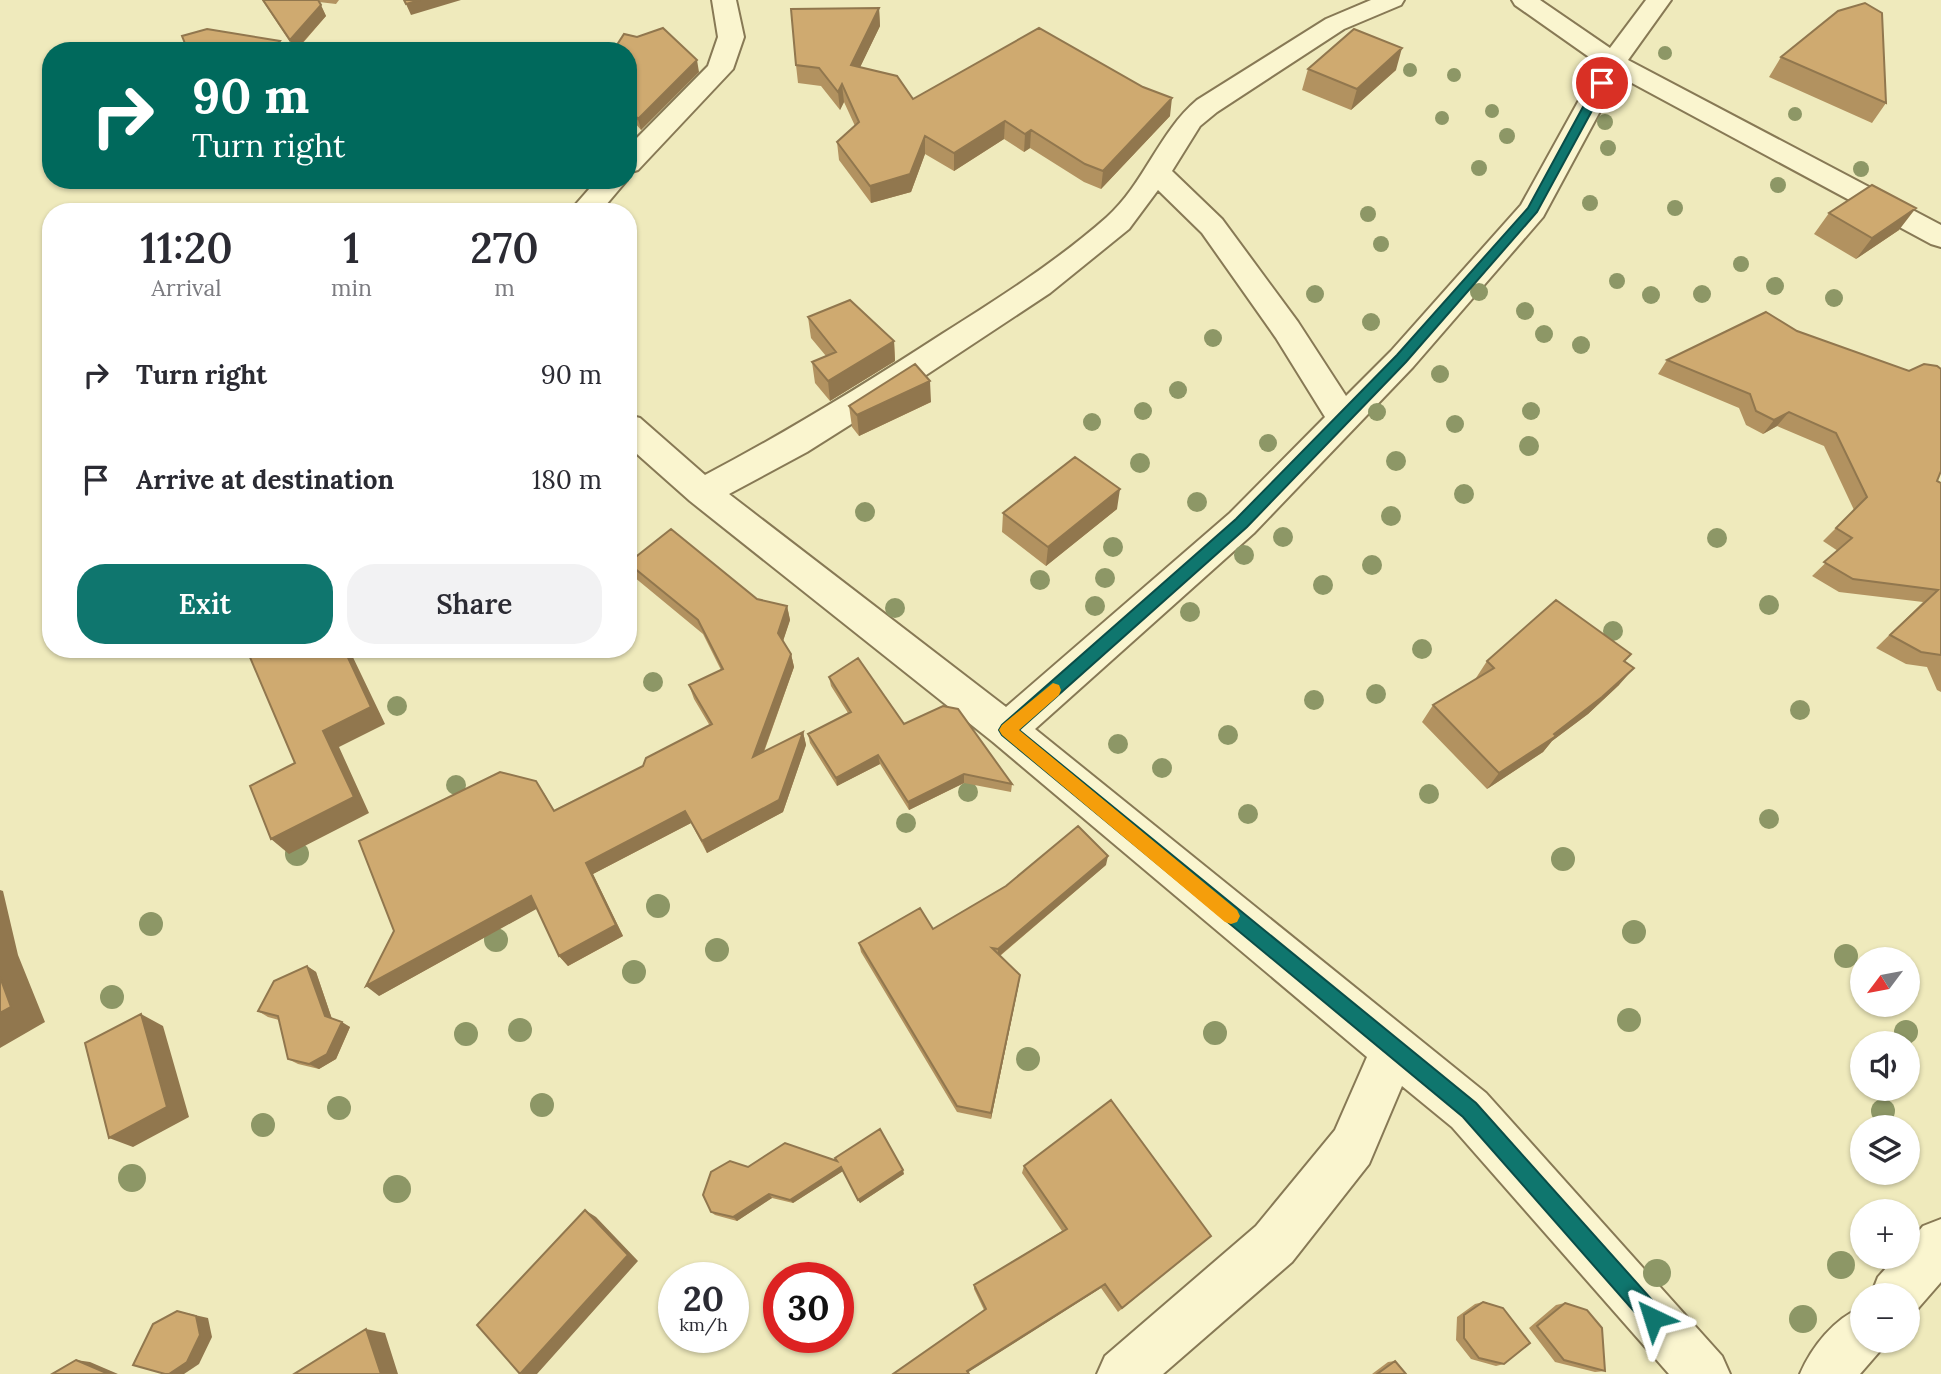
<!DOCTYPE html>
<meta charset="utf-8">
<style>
body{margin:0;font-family:Lora,serif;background:#f2f2f3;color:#2b2b33;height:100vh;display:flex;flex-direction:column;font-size:26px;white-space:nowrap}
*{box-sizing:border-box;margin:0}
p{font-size:23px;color:#7c7c81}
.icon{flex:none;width:38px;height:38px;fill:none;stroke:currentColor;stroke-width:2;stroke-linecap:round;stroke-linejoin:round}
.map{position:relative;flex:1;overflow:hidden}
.sheet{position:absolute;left:42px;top:203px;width:595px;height:455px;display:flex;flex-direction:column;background:#fff;border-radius:28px;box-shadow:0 2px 5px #0004}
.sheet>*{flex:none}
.banner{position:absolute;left:42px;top:42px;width:595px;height:147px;border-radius:28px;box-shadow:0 2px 5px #0004;background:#00695c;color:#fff;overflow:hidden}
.needle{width:46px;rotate:238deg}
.tools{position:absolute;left:1850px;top:947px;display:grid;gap:14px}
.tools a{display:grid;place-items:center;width:70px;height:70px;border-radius:50%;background:#fff;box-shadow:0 2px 5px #0004;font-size:35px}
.speed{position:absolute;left:658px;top:1262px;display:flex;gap:14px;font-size:35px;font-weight:700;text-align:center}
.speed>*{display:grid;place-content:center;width:91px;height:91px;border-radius:50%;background:#fff;box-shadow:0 2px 5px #0004;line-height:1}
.speed small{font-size:18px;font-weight:400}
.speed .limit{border:10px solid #d22;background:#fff;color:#111}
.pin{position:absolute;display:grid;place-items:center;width:60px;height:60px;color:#fff;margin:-30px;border:4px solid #fff;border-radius:50%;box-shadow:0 2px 7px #0007}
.me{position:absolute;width:77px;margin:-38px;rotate:319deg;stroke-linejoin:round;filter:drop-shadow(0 0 5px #0008)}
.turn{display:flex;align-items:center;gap:24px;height:147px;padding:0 35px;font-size:32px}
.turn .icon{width:91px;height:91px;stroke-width:2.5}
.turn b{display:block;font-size:49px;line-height:60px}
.eta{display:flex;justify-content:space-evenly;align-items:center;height:119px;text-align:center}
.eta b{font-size:42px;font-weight:600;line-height:49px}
.button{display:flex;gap:14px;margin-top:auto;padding:14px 35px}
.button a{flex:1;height:80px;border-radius:28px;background:#0f766e;color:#fff;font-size:28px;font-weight:600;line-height:80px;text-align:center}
.button a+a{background:#f2f2f3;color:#2b2b33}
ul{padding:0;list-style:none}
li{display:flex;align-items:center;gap:21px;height:105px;padding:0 35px}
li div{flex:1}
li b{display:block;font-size:26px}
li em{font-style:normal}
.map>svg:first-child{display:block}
</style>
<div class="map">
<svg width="1941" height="1374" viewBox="0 0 1941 1374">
<rect width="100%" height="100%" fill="#efeabc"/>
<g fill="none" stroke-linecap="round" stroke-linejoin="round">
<g stroke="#877955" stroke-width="4">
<path id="minor" d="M712,0H736L744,37L733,69L638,170L628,173V147L708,66L718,37Z
M1371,0H1404L1401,5L1344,29L1217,112L1200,126L1172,171L1222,219L1298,322L1346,396L1391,351L1521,205L1599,64L1515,5L1512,0H1540L1610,48L1646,0H1671L1628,60L1941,225V247L1931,244L1619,76L1543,217L1413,367L1254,533L1035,729L1486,1093L1722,1356L1730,1374H1669L1452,1127L1402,1086L1369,1164L1292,1262L1163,1374H1097L1105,1356L1256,1226L1335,1130L1367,1057L993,742L690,501L628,446V415L640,418L705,475C787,432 865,384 942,334C999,298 1056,262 1107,217C1144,184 1159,132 1197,100L1326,19ZM1158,190L1202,233L1276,338L1325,417L1230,513L1006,707L729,494L807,452L864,416L1050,293L1129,229Z
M597,180H627L600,212H569Z
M1941,1219V1282L1914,1313L1908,1316V1295H1871L1878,1277L1897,1256H1908V1244L1923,1226Z
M1862,1307V1340H1885L1880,1351L1860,1374H1800C1812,1346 1834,1319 1862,1307Z"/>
</g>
<use href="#minor" fill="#faf5cf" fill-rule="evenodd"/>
</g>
<g fill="#8d9766">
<circle cx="1665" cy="53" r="7"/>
<circle cx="1410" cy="70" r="7"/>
<circle cx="1454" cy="75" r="7"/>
<circle cx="1492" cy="111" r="7"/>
<circle cx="1795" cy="114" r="7"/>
<circle cx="1442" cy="118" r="7"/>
<circle cx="1605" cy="122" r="8"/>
<circle cx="1507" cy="136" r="8"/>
<circle cx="1608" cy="148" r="8"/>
<circle cx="1479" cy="168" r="8"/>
<circle cx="1861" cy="169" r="8"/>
<circle cx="1778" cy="185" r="8"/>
<circle cx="1590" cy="203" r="8"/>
<circle cx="1675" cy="208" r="8"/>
<circle cx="1368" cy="214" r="8"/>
<circle cx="1381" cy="244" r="8"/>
<circle cx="1741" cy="264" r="8"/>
<circle cx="1617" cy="281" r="8"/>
<circle cx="1775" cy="286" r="9"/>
<circle cx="1479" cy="292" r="9"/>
<circle cx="1315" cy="294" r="9"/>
<circle cx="1702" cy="294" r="9"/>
<circle cx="1651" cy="295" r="9"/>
<circle cx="1834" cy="298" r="9"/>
<circle cx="1525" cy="311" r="9"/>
<circle cx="1371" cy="322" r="9"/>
<circle cx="1544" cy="334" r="9"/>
<circle cx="1213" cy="338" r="9"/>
<circle cx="1581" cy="345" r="9"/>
<circle cx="1440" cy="374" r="9"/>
<circle cx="1178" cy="390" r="9"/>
<circle cx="1143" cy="411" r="9"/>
<circle cx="1531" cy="411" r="9"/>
<circle cx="1377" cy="412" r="9"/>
<circle cx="1092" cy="422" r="9"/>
<circle cx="1455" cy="424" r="9"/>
<circle cx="1268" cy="443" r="9"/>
<circle cx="1529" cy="446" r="10"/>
<circle cx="1396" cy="461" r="10"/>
<circle cx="1140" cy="463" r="10"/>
<circle cx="1464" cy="494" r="10"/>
<circle cx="1197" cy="502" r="10"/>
<circle cx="865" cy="512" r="10"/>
<circle cx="1391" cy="516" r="10"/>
<circle cx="1283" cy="537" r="10"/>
<circle cx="1717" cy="538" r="10"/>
<circle cx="1113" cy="547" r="10"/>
<circle cx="1244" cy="555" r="10"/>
<circle cx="1372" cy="565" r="10"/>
<circle cx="1105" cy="578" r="10"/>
<circle cx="1040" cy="580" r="10"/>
<circle cx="1323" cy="585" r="10"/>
<circle cx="1769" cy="605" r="10"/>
<circle cx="1095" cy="606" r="10"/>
<circle cx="895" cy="608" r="10"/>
<circle cx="1190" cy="612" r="10"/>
<circle cx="1613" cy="631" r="10"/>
<circle cx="1422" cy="649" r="10"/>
<circle cx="653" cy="682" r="10"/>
<circle cx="1376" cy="694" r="10"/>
<circle cx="1314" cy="700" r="10"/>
<circle cx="397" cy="706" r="10"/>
<circle cx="1800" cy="710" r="10"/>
<circle cx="1228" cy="735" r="10"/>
<circle cx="1118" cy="744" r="10"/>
<circle cx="1162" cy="768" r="10"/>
<circle cx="456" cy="785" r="10"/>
<circle cx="968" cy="792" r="10"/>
<circle cx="1429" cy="794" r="10"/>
<circle cx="1248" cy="814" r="10"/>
<circle cx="1769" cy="819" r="10"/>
<circle cx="906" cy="823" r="10"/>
<circle cx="297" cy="854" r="12"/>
<circle cx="1563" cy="859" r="12"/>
<circle cx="658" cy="906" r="12"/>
<circle cx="151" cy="924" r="12"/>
<circle cx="1634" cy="932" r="12"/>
<circle cx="496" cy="940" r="12"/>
<circle cx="717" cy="950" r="12"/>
<circle cx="1846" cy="956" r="12"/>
<circle cx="634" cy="972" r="12"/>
<circle cx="112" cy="997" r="12"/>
<circle cx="1629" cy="1020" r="12"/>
<circle cx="520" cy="1030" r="12"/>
<circle cx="1906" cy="1032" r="12"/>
<circle cx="1215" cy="1033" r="12"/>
<circle cx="466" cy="1034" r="12"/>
<circle cx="1028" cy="1059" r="12"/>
<circle cx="542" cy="1105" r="12"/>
<circle cx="339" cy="1108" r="12"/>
<circle cx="1883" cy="1111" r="12"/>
<circle cx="263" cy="1125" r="12"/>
<circle cx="132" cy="1178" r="14"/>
<circle cx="397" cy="1189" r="14"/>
<circle cx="1841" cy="1265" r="14"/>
<circle cx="1657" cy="1273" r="14"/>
<circle cx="1803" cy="1319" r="14"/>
</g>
<path fill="#b29260" d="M262,0H339L336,4L319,2L326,16L296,51Z
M879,8L880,26L860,67L913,99L1170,116L1101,189L1084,182L1030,148L1024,152L1004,139L954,171L925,154L911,192L871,203L839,160L837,142L855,126L844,102L840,110L821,86L798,83L796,65Z
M628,51L699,72L641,130L628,115Z
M1781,57L1886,103L1872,123L1769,77Z
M1308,69L1396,70L1351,110L1302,90Z
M1829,213L1899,230L1856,259L1814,234Z
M1766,312L1937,481L1941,483V692L1937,690L1927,667L1906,664L1876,648L1923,602L1839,592L1812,576L1838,551L1823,541L1854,510L1824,446L1777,426L1763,434L1746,425L1739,408L1658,374L1667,360Z
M808,317L894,341L895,361L830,401L815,383L812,362L826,356L811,338Z
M931,402L859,436L852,427L849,406Z
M1117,509L1046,566L1002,532L1003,513Z
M628,562L757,599L787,606L790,620L783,641L791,654L794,667L764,752L803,732L806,745L783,812L707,853L691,823L593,874L623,936L568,966L559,956L537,908L379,996L544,793L554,810L643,766L710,726L694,699L689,685L721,670L703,634L634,577Z
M1631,654L1625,661L1619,685L1588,714L1552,741L1543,752L1487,789L1422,722L1433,705L1477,679L1476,678L1487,661Z
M829,677L904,724L1012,784L1011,792L964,783L909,810L880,764L837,786L810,743L808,734L848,713L831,686Z
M1106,865L1000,956L1019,983L991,1119L957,1112L861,952L859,943L933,929Z
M307,966L316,972L332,1019L350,1027L336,1059L319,1069L298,1064L288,1059L279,1020L268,1017L258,1011Z
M837,1161L904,1174L860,1203L843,1171L793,1203L772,1198L737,1221L715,1215L711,1212L748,1167Z
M1024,1166L1211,1236L1118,1312L1101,1288L968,1372L893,1374L984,1310L974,1289V1285L1062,1231L1022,1173Z
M1483,1302L1504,1364L1496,1366L1471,1359L1456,1340L1457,1317L1475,1304Z
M1565,1303L1605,1371L1595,1372L1555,1362L1529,1328L1556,1305Z
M1395,1361L1406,1374H1372L1388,1362Z"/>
<path fill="#91774e" d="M420,0H461L411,15L406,4Z
M321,5L326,16L295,51L290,40Z
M879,8L880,26L853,82L851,65Z
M280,41L285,51H271Z
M1402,48L1396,70L1351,110L1357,89Z
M697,60L699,72L641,130L638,119Z
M842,84L844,102L840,110L838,92Z
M1172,98L1170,116L1101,189L1103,171Z
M1005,121L1004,139L954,171V153Z
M1031,130L1030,148L1024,152L1025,134Z
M925,136V154L911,192L871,203L870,186Z
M1916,208L1899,230L1856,259L1872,238Z
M894,341L895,361L830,401L828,381Z
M930,381L931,402L859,436L857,415Z
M1789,412L1777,426L1763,434L1774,420Z
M1120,489L1117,509L1046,566L1048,547Z
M787,606L790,620L781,647L778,633Z
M344,649H349L385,724L339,747L369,813L289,854L271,839L323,731Z
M791,654L794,667L757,770L753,757Z
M1634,668L1619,685L1588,714L1552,741L1543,752L1487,789L1499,773L1554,734Z
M803,732L806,745L783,812L707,853L702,841Z
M878,755L880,764L837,786L836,778Z
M964,774V783L909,810L908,802Z
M685,811L691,823L593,874L623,936L568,966L559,956L586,863Z
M1108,856L1106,865L998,957V949Z
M0,890L3,891L18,955L45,1022L0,1048Z
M531,896L540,907L379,996L366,986Z
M307,966L316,972L333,1022L325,1016Z
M1020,975L1019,983L991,1119V1113Z
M141,1014L163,1026L189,1117L133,1147L109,1138Z
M342,1022L350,1027L336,1059L319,1069L309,1064Z
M841,1167L843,1171L793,1203L790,1200Z
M903,1170L904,1174L860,1203L858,1200Z
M769,1194L772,1198L737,1221L733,1217Z
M585,1210L596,1217L638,1261L537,1374H521Z
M1105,1284L1101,1288L967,1373V1371Z
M177,1311L208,1318L212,1337L199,1364L184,1374H169Z
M366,1329L385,1333L398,1374H381Z
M76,1360L90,1362L118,1374H103Z"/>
<path fill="#cfaa70" stroke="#91774e" stroke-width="2" d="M263,0H318L321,5L290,40Z
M404,0H420L406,4Z
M1865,3L1882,13L1886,103L1781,57L1838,11Z
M879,8L851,65L897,76L913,99L1039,28L1143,87L1172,98L1103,171L1085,164L1031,130L1025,134L1005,121L954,153L925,136L910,174L870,186L837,142L859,122L842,84L838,92L819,68L796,65L791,9Z
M663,28L697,60L638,119L628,107V51H613L624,34L637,37Z
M207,29L280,41L271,51H188L182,36Z
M1354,29L1402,48L1357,89L1308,69Z
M1872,185L1916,208L1872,238L1829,213Z
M850,300L894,341L828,381L812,362L836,352L808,317Z
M1766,312L1797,331L1909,371L1924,364L1937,366L1941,369V471L1937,481L1941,483V655L1921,652L1890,635L1938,590L1853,579L1824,562L1852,538L1836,528L1867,497L1836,433L1789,412L1774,420L1756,411L1750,394L1667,360Z
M915,364L930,381L857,415L849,406Z
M1075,457L1120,489L1048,547L1003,513Z
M671,529L757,599L787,606L778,633L791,654L753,757L803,732L779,800L702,841L685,811L586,863L616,925L559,956L531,896L366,986L394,931L359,841L500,772L536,781L554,811L643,766L646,758L712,724L689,685L723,669L698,620L628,563Z
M1556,600L1631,654L1624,661L1634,668L1602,697L1554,734L1556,736L1499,773L1433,705L1494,668L1487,661Z
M260,649H344L371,707L323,731L354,797L271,839L250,786L295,763L249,655Z
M858,658L904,724L943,706L958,709L1012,784L964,774L908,802L878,755L836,778L808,734L851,712L829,677Z
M1078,826L1108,856L998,949L992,948L1020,975L991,1113L957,1106L859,943L920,908L933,929L1006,886Z
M307,966L325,1016L342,1022L327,1054L309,1064L288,1059L278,1016L258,1011L274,981Z
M0,977L11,1007L0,1013Z
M141,1014L167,1107L109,1138L85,1043Z
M1111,1100L1211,1236L1122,1308L1105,1284L967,1371L969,1374H893L986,1309L974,1285L1067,1229L1024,1166Z
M880,1129L903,1170L858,1200L841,1167L790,1200L769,1194L733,1217L711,1212L703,1195L711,1172L730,1161L748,1167L785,1143L837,1161L835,1158Z
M585,1210L628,1255L520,1374L477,1325Z
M1483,1302L1503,1308L1530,1343L1504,1364L1479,1358L1464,1338V1315Z
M1565,1303L1587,1310L1602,1328L1605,1371L1564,1360L1537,1326Z
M177,1311L196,1316L200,1335L187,1362L169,1374H165L133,1365L153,1324Z
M366,1329L381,1374H294Z
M76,1360L104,1372L103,1374H52Z
M1395,1361L1406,1374H1377Z"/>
<path fill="#0f766e" stroke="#0a4d48" stroke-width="2" d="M1602,80L1607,83L1537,212L1406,362L1247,527L1019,730L1476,1103L1661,1310L1664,1318L1661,1325L1653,1328L1646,1325L1463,1117L1002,735L999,730L1002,725L1236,519L1397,355L1528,208L1596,83Z"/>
<path fill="#f59e0b" d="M1053,683L1059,685L1061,690L1059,695L1019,730L1237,910L1240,916L1237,922L1231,924L1225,922L1002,735L999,730L1002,725Z"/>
</svg>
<div class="tools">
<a><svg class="needle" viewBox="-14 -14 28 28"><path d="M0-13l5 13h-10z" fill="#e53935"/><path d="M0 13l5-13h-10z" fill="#7c7c81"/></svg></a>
<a><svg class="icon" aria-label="sound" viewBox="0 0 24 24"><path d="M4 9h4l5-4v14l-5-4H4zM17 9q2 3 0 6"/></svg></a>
<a><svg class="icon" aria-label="layers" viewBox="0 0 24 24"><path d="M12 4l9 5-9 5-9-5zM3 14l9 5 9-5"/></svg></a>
<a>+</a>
<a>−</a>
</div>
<div class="speed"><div>20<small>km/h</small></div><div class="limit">30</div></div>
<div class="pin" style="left:1602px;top:83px;background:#d93025"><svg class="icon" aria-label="arrive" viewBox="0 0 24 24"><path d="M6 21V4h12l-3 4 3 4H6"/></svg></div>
<svg class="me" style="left:1653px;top:1318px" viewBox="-20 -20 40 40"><path d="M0-17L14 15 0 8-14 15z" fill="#0f766e" stroke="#fff" stroke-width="4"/></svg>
<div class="banner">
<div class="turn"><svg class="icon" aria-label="right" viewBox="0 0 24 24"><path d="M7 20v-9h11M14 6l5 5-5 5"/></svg><div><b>90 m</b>Turn right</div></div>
</div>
<section class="sheet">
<div class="eta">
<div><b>11:20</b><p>Arrival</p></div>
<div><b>1</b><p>min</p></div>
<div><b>270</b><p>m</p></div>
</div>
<ul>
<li><svg class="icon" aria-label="right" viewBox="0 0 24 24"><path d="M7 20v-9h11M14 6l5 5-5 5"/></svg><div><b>Turn right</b></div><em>90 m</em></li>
<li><svg class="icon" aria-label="arrive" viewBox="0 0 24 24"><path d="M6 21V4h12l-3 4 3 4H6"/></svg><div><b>Arrive at destination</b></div><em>180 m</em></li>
</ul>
<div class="button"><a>Exit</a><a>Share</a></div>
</section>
</div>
